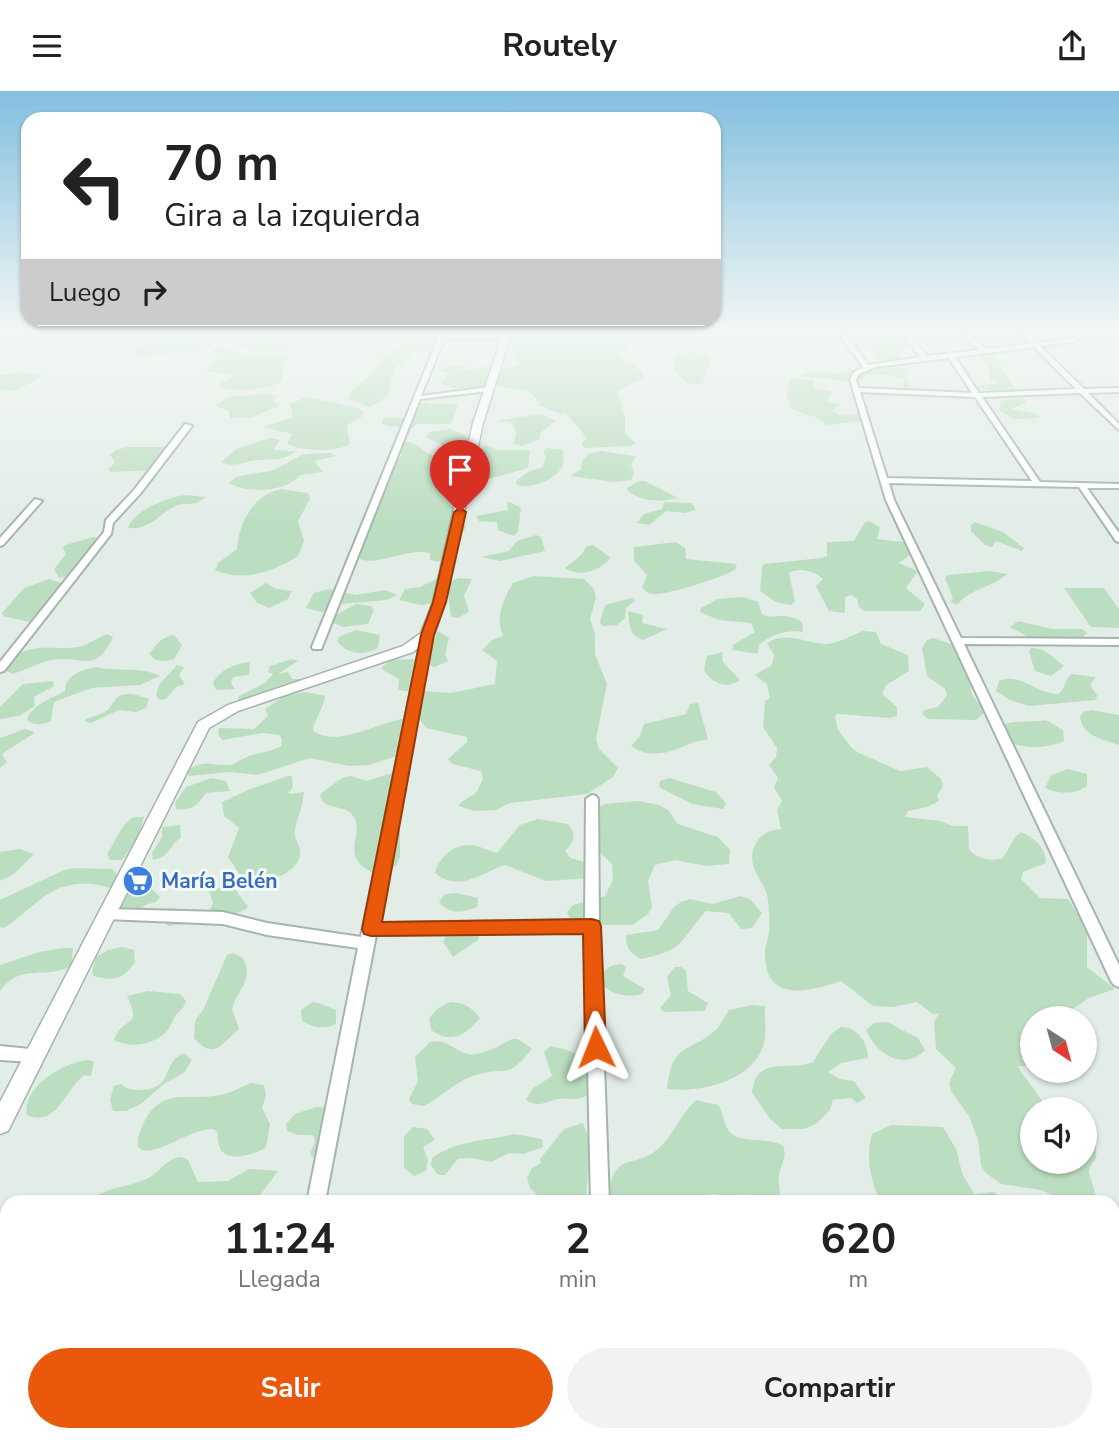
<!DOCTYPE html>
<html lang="es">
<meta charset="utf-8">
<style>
body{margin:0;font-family:"Nunito Sans",sans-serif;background:#f2f2f2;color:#222;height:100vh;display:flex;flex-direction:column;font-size:26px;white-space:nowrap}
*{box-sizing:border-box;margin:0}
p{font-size:23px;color:#767676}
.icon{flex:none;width:38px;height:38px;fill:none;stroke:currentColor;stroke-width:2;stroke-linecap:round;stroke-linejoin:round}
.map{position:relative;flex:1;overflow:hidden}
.details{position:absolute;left:0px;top:1104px;width:1120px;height:247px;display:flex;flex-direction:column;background:#fff;border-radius:21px 21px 0 0;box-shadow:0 2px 5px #0004}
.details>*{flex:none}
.banner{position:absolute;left:21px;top:21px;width:700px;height:214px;border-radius:21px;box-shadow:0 2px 5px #0004;background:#fff;color:#222;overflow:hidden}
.needle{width:46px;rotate:144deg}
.tools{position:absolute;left:1020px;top:915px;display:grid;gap:14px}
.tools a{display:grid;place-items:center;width:77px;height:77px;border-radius:50%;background:#fff;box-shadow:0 2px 5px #0004;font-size:35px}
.pin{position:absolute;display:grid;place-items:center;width:60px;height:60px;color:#fff;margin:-72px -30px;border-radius:50% 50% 50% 0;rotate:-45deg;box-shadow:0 0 7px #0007}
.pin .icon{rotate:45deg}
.me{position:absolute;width:77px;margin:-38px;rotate:358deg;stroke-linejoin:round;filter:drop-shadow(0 0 5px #0008)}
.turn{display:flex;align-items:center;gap:24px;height:147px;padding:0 28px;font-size:32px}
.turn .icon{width:91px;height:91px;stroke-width:2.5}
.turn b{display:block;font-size:49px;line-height:60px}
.then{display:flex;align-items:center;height:66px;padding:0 28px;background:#0003;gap:14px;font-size:26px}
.eta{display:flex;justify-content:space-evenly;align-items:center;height:119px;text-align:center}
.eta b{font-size:42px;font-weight:700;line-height:49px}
.primary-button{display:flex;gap:14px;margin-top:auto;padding:14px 28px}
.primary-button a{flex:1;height:80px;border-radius:42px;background:#ea580c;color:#fff;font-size:28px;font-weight:700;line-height:80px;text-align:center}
.primary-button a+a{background:#f2f2f2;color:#222}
header{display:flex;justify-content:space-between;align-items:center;height:91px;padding:0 28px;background:#fff;font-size:32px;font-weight:700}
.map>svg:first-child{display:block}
</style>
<header><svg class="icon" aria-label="menu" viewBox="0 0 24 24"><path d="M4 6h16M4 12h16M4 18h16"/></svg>Routely<svg class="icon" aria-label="share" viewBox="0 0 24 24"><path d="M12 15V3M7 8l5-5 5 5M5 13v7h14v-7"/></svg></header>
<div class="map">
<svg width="1119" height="1350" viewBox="0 0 1119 1350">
<rect width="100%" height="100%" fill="#e3ede7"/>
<path fill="#bcdec0" d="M159,240H227V247L196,262L128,265L143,253L173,252L148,247Z
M236,240H310L317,245L287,258L263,263L231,253Z
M419,240H441L436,254L414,262L395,277C385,299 399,301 370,316L348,308L351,300L371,284L381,268L405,253Z
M511,240H619L631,255L617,264L636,274L645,286L617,300L625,325V343L636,352L630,355L584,357L582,352L587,347L565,321L562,323L538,314L541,312L527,299L495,295L459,298L440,292L451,282L440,280L444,276L470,274L453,282L482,276L502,278L519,274L511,258L518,248Z
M846,240H894L910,255L898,259L900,266L888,271L879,269L872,262L871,255L851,246Z
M221,254L242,262L287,265L289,267L284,271C283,276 284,284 282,288C278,300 232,300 222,297L219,293L236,284L205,280L219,265L211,258Z
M688,260L705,264L710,270L702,294L687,292L674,279L675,267Z
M991,263L996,264L1003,281L1017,299L1005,302L978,297L977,295L1001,292L990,288L988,275L980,264Z
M862,276L903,277L910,296L903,297L904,288L892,284H867L862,289L854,291L799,285L809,281L844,282Z
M21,281L44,284L18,299L0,300V284Z
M790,287L813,289L815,297L832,301L826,310L841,314L832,319C841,327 852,325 863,322L872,328L828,334L815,326L791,318L787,304Z
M266,303L277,305L273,309L278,315L252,326L230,327L229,320L216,315L227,306Z
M306,306L359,317L363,321L362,326L347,334L350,353C335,362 302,360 287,353L292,343L263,336L291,327L293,322L290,313Z
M1022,307L1027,311L1011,318L1037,323L1040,327L1014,328L998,319L1001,316L999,310Z
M420,312L458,313L451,333H416L413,337L387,335L382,332L383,327L396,326L411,332Z
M541,323L556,330L541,341L539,349L522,355L513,353L516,343L512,331L495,330Z
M450,338L465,344L469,350L450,357L425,346L430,341Z
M271,347L280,349L273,359L296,360C284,370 274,368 259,369C245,369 235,378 221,371L236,358Z
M399,351C426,348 421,373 455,363L467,369L462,375L461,384L470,391L474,400L464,409L456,426L466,435C462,445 448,465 438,471L430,469V462C408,456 374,478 356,466L362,456L371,420L383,406L386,399L384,390L390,378L402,364Z
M486,354L498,359H530L528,377L489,388H477L481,366L479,361Z
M127,356H166L170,358L160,379L111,381L108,379L115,371L110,364L116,359Z
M546,357L563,359C563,365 565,370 562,376C555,389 529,400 516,393V390L528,381L542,376L546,367L543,360Z
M601,360L636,365L631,373L634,382L631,389L614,391L570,385L581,378L582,370L589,362Z
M330,362L337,365L314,370L323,381L300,384C288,401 246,403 229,392L236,386L249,383L271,380L304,363Z
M638,390H645L678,407C659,411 643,411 628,400L627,397Z
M281,398L308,402L310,408L298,430L304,450L298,465C274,480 243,492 215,479L218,472L237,458C239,431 253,404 281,398Z
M186,404L206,406C190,418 187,409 174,416C157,424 151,439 128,437C132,420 170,405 186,404Z
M510,411L521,417L518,440L514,445L498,439L497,431L479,430L476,425L508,419L507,412Z
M664,411L692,412L696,419L684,422L666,420L649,434L637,432L644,423L662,418Z
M869,430L880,436L877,448L912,452L915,456L909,465L898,472L918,480L906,497L925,513L920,520H864L859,516L857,508L851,504L845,506V522L829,520L816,495L823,488C814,480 799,476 789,482L795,511L791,514L776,511L760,500L762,476L764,473L822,467L827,465V451L854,450L864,432Z
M975,431L1003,441L1024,457L1022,460L996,450L992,456L985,454L971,440V434Z
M536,444L541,446L545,460L500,470L481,466L509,460L517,450Z
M94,446L99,448L97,464L75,483L59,487L54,478L66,463L63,457L65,454Z
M676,451L685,457L686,468L737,473L735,479C723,486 665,505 652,503C647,502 646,500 642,497L647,484L634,470V456Z
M593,454L611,467C599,480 580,487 565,477L582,463L586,456Z
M990,480L1007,483C996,495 969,498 957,514L950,511L953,507L945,487L947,484Z
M534,485L584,488L594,498L596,507L590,528L595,543V563L607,593L596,648L599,658L618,677L613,686L587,703L510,712L496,719L474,720L459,715L460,712L476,702L483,688L481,680L452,673L448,668L467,651V646L426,637L417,625L420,616L418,604L425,600L451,602L495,593L497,570L482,559L492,549L503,545C495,527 503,509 513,492Z
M438,487L434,512L421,514L399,509L405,498L420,496Z
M459,487L472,488L464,505L469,521L458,527L451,526L447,492Z
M49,488L64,493L69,499L38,530L30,531L3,525L2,522L24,497Z
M266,492L277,498L292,500L288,508L269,517L257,512L250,502Z
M1064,497H1104L1119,518V537L1091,536Z
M329,498L355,504L385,499L397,504L387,509L341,513L322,521L306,517L314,502Z
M743,506L758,511L762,523C774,530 782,519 802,531L803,541C788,538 771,543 759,554L758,563L732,559L733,554L755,541L751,532L719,529L700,521L701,517L718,508Z
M632,507L635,510L626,517L625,527L617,534L602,535L600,531L605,514Z
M356,513L371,515L374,519L368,533L343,536L331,531L330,527Z
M628,520L643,524L642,532L667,538L643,549C628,543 630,535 628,520Z
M1018,530L1052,538H1082L1087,542L1080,549L1030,547L1010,536Z
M356,539L380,544L378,556C365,566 347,563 337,550L340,545Z
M438,540L449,547L445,563L448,570L434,576L429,574L427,568Z
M863,540L876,541L881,553L908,564L909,580L886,594L882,603L897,616V625L889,627L838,623L835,625L838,639L852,657L859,662L900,680L927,676L941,688L943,695L937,705L939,710L927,716L908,720L905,726L940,730L953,735H968L969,758C976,768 991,771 1003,767L1015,746L1021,741C1035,747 1046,757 1046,772L1023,781L1021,788L1040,807L1068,808L1087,838V876L1115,898L1089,907L1059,927L1032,928V975H1017L1048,1018H1032V1071H1085V1039L1096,1053V1067L1090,1076L1089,1082L1098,1111H1067L1041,1099L1001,1093L986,1082L981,1075L978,1049L969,1025L951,1000L949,992L956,977L936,958L934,931L939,922L933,923L917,911L893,916L873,915L841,890C810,901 764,913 765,862C765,855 768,848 769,841C770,832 769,819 768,809C766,789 741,775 758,749C763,741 772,739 781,738L777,719L782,710L774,696L778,687L769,674L776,666L777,657L763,636L765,610L770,607L767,593L755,584L772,574L774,564L767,552C786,539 807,553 827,553C839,552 852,544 863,540Z
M108,543L113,546C94,585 85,563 51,569C38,572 26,579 13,583L4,579C20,548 51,560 78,556C89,554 97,546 108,543Z
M174,544L182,554L174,568C164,571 156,572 149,563C156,554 162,545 174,544Z
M933,547L954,554L969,583L972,604L985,621L976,629L928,628L922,623L924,619L938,616L947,604L945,598L927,585L922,557L927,549Z
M1031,557C1046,557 1053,567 1064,575L1051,585L1035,580L1029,561Z
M722,561L723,571L740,589C726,599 712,592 704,579L707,565Z
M292,568L298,570L278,583L288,581L292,588H306L239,613L237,611L239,605L265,592L273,583L268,581L270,575Z
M417,568L426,593L423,598L415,601L398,599L399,588L381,578L389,569Z
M250,571L249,584L233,586L231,592L235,598L216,599L213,592C220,578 236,572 250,571Z
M177,574L184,576L179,584L185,593L176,596L166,608L159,609L156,604L159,594Z
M96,576C116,581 141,575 160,585L140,594L91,597L54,611L51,630C43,634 34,635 27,629C31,614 53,607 65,600C65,584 81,579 96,576Z
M1072,583L1096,586L1090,594L1097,604L1096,609L1029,615L1010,609L996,600L999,590C1021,581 1036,603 1058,603C1066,598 1064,588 1072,583Z
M53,590L54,595L34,606L35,615L19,625L0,628V616L23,593Z
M306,601L325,605C324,618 314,628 313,639C334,658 377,632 402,628L411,629L414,647L412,654L397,665L369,674L349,675L310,667L258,684L230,681L189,685L187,680C205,667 211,675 229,674C236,673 243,667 249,665C261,661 270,661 281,655L282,649L280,644L262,642L222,649L218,643L219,637L254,638L268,625L265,618L284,605Z
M133,603L149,608L146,617L136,621L119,619L91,632L84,630C90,625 99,625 106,620C117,611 113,602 133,603Z
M698,612L708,648C703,650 696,650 691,652C673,661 651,669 631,655L640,645L644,633L686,623L690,613Z
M1091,619L1119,624V654C1103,648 1083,646 1080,626L1083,621Z
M1046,629L1063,639L1064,650C1043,660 1009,658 994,640C1009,626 1028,633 1046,629Z
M25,638L34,641L33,643L2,663L7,671L0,677V647Z
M1068,678L1087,683V695C1074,704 1059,703 1045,697L1051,684Z
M395,681H405L408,687L405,693L408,699L400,712V766L396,775L376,783C337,767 365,744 354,726C345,711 323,722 320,703L342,687L351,685L367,690Z
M288,685H292L293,696L288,703L304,701C303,715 298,725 295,738C293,747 299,751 300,759C304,782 261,795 244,790L228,766L239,737L224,725L222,711L250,698Z
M212,687L226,690L230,700L206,702C197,714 193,720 176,718L175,712L186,696Z
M669,687L716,701L726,712L723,718L692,713L659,696L660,690Z
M638,710L659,714L668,719L678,733L718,746L730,759L729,773L706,775L675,769L655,774L648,790L652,816L648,823L632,834H579L570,829L567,821L573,814L605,805L613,789L612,773L598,760L596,717L605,713Z
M134,726H144L137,749L122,769H110L107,763C116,751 120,733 134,726Z
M538,728L568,733C577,744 574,752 565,760L571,767L591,773V787L546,790L505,774C481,782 459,802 435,782C439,766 453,754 469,754C479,754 488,760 497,762L520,734Z
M180,734L181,746C169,755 170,766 153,769L152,762L162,746V736Z
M20,758L34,763L14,783L0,790V761Z
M76,777L112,778L123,789L118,800C109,796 101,794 91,793C49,790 36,816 4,837L0,836V809L64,779Z
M147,793L160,806L156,811L145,814L133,826L111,814L126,802Z
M216,797L235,798L248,816C233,828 188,833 168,835L163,828L164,820L169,817L209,821L213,812L209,800Z
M456,802L478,807L477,816C462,822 451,824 439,811L445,803Z
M741,805L751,809L762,822L752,837L741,838L729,822L706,820C679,850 686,859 641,868C630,862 626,857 626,844L658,839L674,816L681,811L690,808L712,813Z
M461,830H473L481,836L478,849L453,866L443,851L451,834Z
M122,856L134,859L135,871C124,888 113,891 94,885L92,881L96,866L108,859Z
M62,857H73L71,875C46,889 21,871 0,900V874L39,861Z
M233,862L243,867C255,889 237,898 232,918L239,938C221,953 214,970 194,947L195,930L203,919L227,864Z
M622,873L626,877L623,885L645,898L642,903C630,907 612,904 603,894L602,883C608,876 613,873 622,873Z
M675,876H681L686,880L688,900L708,912L705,920L664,921L660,917L671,904L667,886Z
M148,900L180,903L186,910C184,918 181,918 176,924C173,928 171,935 168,939C154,954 131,958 114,949C124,923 143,939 127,905Z
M312,911L319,912L336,919V933C325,939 311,937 302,929L301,919Z
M450,911C464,912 471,915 480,927C466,944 451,954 431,939L429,927L438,917Z
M753,914L765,915C764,930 768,944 762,958C749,991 698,1002 667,998C673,949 688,964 717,938C721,933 725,925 729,919Z
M887,931L918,947L925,959C904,981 876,963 866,939L874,932Z
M841,936C858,936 868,952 868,967L841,972L828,981L840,988L854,990L866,1007L857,1012L851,1007L833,1009L830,1019L816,1033L804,1038H782L771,1029L752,1002C755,963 791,981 813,971L831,943Z
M512,948H518L532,958C504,991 510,974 476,984C457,989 441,1006 424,1015L412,1013L409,1008L418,990L415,966L430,951C447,947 452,959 468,963C480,966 501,954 512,948Z
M550,955L564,958L584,967L591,1001C580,1012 572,1006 559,1008C547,1010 538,1018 526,1009L532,998L552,985L544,961Z
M184,962L192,969L184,982L165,992L141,1013L126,1020H113L110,1008L114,995L121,993C127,999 133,999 141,999C175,998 161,971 184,962Z
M89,969L94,971L91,985L85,984C65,997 58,1037 27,1024C22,995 64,971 89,969Z
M251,992L264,994L266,1004L262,1017L270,1033L266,1056C257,1063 227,1073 220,1057C218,1053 218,1045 217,1040L212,1038C187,1039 162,1063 142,1059L138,1056C137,1045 141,1038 145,1029C163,997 186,1009 214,1005C227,1004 239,997 251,992Z
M696,1009L718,1014C724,1022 723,1032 729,1040C740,1054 768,1045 783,1055C788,1067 780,1074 779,1085C778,1093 781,1101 779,1110L759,1111C748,1100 742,1104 727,1105C721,1105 716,1103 710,1103L703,1111H608C612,1056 635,1080 659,1057C674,1043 681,1023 696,1009Z
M316,1016L329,1017L322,1066L315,1068L310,1063L315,1051L313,1044H298L287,1040L286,1033L295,1023Z
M583,1032L590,1051L586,1111H545L530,1097L527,1087L532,1077L541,1072L540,1068L564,1038Z
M891,1034L943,1036L956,1058L962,1082L974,1103L994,1101L1006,1111H880C871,1089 865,1066 872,1043Z
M413,1036L427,1038L435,1049L423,1056L428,1069L426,1080L414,1085L404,1077V1045Z
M514,1043L542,1048L543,1056L523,1063L509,1062L491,1071L471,1067L458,1068L445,1084H438L431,1074L432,1067C457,1049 486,1050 514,1043Z
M182,1066L188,1069L198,1091L228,1090L249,1078L278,1080L255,1111H89C106,1094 131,1097 150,1086C163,1078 166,1067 182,1066Z
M0,1140H7V1344H59L57,1350H0Z
M1113,1193L1119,1210V1334L1113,1333Z
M300,1344H572L566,1349L515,1347L513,1350H299Z"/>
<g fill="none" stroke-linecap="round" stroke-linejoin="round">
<g stroke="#a5b5ad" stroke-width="4">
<path id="minor" d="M441,240H447L445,244H506L509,246L506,248H444L421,305L489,296L492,298L489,300L420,308L322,556L321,558H313L312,556Z
M837,240H843L868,274L921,266L899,240H906L927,265L979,259L960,240H967L986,258L1031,253L1016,240H1023L1037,252L1076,247L1078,250L1040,255L1084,298L1119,297V301L1088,302L1119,333V339L1080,302L982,306L1040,391L1119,393V397H1087L1119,442V451L1116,450L1079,396L889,392L894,409L961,547L1119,548V554L964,553L1119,874V896L1114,894L1111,890L886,409L850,289L854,281L863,276ZM1034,256L1076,298L979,302L955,266ZM949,267L972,302L859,297L856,289L859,283L875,276ZM860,301L975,306L1032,390L887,387Z
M185,333L192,335L140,403L113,432L111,443L4,580L0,581V571L104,441L106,429L134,399Z
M35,408L42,410L3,454L0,455V447Z
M427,541L432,544L378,832L585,829L586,708L592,704L596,705L598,708L599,835L609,1111H591L585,841L376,844L325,1111H307L358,857L267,844L223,833L106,828L101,827L99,823L101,819L106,818L223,821L267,832L361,846L422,544Z
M0,955L40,959L42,964L40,969L34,971L0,969Z
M1119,1291V1313L1113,1314V1292Z
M258,1344H280L279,1350H257Z
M597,1344H619V1350H597Z
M817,1344H861L858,1350H814Z"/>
</g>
<g stroke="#a5b5ad" stroke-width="3">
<path id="tertiary" d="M504,240H512L483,332L445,511L434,544L413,561L238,620L209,637L8,1040L0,1043V1011L198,631L228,614L403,555L421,542L433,511L473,332Z"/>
</g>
<use href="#minor" fill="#fff" fill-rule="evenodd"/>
<use href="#tertiary" fill="#fff" fill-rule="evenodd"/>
</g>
<linearGradient id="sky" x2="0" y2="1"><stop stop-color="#83bfdf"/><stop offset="0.56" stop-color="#f2f7f4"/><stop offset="1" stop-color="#f2f7f4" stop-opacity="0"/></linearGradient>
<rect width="1119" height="429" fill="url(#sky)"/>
<path fill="#ea580c" stroke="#983908" stroke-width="2" d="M460,417L466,421L446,511L434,544L382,831L592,828L599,830L601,835L606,956L603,962L596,965L588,962L585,956L583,843L371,845L364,843L362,838L421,544L433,511L454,421Z"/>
<defs>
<g id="supermarket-disc" transform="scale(1.575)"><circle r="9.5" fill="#3f7fe0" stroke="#f3f9f5"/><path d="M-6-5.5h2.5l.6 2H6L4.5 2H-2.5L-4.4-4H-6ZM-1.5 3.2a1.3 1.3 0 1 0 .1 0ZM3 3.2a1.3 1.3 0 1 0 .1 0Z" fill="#fff"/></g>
</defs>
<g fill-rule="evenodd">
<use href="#supermarket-disc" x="138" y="790"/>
</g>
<g text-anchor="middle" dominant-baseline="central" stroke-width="6" stroke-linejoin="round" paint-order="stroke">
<g font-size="21" font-weight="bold" fill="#366cbe" stroke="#f3f9f5" text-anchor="start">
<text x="161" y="790">María Belén</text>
</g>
</g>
</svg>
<div class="tools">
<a><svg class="needle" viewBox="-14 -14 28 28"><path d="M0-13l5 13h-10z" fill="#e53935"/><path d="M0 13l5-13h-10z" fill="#767676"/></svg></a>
<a><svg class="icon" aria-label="sound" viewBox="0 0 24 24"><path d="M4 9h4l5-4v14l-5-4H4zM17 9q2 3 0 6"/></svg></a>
</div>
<div class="pin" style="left:460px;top:421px;background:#d93025"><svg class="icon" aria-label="arrive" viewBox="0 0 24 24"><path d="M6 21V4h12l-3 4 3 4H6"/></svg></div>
<svg class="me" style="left:596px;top:956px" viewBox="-20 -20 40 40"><path d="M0-17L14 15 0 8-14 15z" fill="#ea580c" stroke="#fff" stroke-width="4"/></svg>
<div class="banner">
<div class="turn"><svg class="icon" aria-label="left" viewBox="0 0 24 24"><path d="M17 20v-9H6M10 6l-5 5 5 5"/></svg><div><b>70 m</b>Gira a la izquierda</div></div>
<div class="then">Luego<svg class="icon" aria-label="right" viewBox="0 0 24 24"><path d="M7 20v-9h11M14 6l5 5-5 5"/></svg></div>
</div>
<section class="details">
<div class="eta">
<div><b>11:24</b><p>Llegada</p></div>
<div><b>2</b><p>min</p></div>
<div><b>620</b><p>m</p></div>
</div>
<div class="primary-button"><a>Salir</a><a>Compartir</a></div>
</section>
</div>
